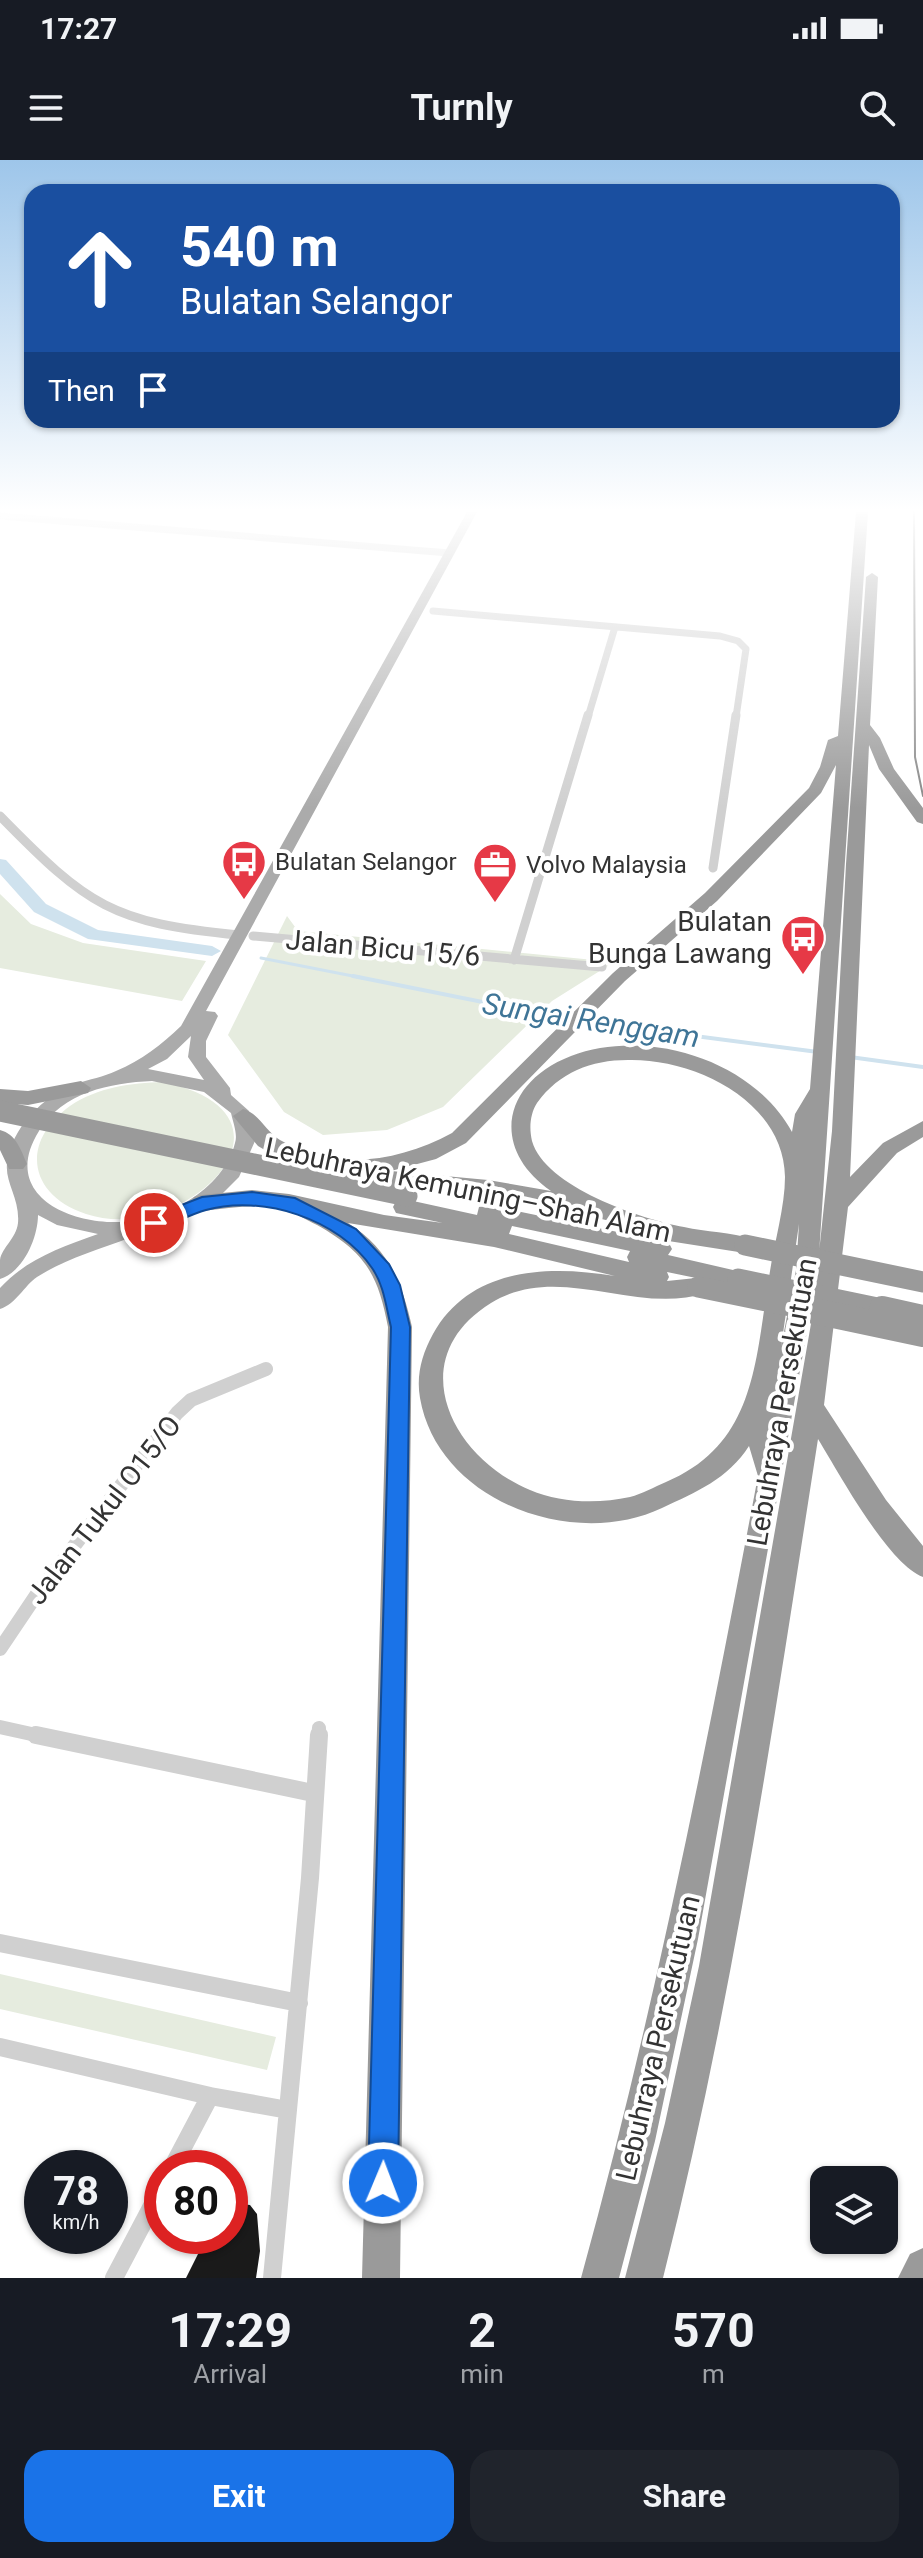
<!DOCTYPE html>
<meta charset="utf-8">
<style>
body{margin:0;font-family:Roboto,sans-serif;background:#20242c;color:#f1f3f6;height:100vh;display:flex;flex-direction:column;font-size:30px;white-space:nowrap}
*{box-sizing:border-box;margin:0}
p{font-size:26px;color:#9ea1a6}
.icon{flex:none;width:44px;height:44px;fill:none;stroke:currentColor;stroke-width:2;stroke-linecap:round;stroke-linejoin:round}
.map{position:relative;height:2118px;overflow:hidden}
.sheet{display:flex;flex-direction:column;background:#171b24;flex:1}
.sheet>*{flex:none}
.hud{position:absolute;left:24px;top:24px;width:876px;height:244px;border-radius:24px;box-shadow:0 2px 6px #0004;background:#1a4fa0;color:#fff;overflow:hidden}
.tools{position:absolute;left:810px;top:2006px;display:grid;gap:16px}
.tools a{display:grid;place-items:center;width:88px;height:88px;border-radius:16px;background:#171b24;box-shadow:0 2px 6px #0004;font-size:40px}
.speed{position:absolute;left:24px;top:1990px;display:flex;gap:16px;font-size:40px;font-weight:700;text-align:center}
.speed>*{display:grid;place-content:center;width:104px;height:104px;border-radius:50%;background:#171b24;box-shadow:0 2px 6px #0004;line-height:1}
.speed small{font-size:20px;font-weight:400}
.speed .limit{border:12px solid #d22;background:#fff;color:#111}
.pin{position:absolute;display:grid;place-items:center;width:68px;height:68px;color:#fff;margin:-34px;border:4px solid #fff;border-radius:50%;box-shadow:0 2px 8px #0007}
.me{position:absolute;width:88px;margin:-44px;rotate:1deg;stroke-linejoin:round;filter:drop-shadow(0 0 6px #0008)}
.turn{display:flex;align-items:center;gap:28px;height:168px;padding:0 24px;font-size:36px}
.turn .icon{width:104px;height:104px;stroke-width:2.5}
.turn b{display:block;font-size:56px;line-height:68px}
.then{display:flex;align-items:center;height:76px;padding:0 24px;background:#0003;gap:16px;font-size:30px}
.eta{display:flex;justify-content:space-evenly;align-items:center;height:136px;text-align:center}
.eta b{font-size:48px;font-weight:700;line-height:56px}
.cta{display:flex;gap:16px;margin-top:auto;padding:16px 24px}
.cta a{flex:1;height:92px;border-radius:24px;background:#1a73e8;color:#fff;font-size:32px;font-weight:700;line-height:92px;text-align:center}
.cta a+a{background:#20242c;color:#f1f3f6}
.status{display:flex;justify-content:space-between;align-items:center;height:56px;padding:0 40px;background:#171b24;direction:ltr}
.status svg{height:22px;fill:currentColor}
header{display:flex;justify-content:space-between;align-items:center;height:104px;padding:0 24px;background:#171b24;font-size:36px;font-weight:700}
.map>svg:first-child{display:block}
</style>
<div class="status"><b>17:27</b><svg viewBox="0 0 49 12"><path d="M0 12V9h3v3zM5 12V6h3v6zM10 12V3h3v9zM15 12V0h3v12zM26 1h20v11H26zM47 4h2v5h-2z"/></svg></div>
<header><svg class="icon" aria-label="menu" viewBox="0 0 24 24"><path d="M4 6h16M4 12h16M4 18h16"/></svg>Turnly<svg class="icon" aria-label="search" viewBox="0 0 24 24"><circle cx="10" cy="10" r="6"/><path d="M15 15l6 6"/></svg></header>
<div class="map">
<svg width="923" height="2118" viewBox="0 0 923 2118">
<rect width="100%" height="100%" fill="#fff"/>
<path fill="#e6ecdf" d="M0,734L31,764L83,783L206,801L182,841L0,808Z
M287,756L298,771L614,802L552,841L443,947L387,970L323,975L284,952L228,875Z
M163,922C318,955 185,1087 86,1054C28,1035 20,982 70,946C98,927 131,923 163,922Z
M0,1814L276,1877L267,1910L0,1849Z"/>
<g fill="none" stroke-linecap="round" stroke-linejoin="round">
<path stroke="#cfe2ee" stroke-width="3" d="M261,798L363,818"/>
<path stroke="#cfe2ee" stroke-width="4" d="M353,816L572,860
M580,861L818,892
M850,897L923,907"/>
<path fill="#cfe2ee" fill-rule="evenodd" d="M0,699L6,700L46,744L98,770L212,786L221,791L212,796L88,779L34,752L0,714Z"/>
</g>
<path fill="#1a1a1a" d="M241,2044L250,2045L257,2054L260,2091L256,2118H186L207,2076H230V2049Z"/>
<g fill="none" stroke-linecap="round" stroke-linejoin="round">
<path stroke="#d0d0d0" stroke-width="7" d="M0,356L449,393
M433,451L720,476L738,481L746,489L736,557
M588,557L615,467"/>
<path stroke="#d0d0d0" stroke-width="9" d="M0,656C88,746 112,763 239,775
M713,708L736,555
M253,776L602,807
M514,800L588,555"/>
<path stroke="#d0d0d0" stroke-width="14" d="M0,1489L37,1434L177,1253L191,1240L266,1209
M0,1567L45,1577
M318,1577L319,1568"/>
<path stroke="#d0d0d0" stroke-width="18" d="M36,1575L313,1633
M0,1783L299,1843
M0,1887L210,1936L288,1950
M172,2008L210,1936
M114,2118L162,2027
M272,2118L310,1718L319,1575"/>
<path fill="#ababab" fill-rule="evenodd" d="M467,352H477L206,851L215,852L218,856L206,881V897L230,928L231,935L249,951L255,981L239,1017L210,1046L169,1067L131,1074L129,1078C98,1090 65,1099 37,1117C24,1126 16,1144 0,1149V1128C28,1098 60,1088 98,1074L57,1065L38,1055C38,1078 23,1112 0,1119C0,1113 0,1106 0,1100C2,1087 16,1079 18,1063C20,1039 5,1023 7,1004C11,968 43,936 76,924C89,919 104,917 116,911C142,900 161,885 181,866ZM191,876L188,897L204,920L148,909L167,899ZM152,921L204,932L231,953C233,962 238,975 235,983C223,1031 162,1063 115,1062C61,1062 2,1030 39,971C63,932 110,923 152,921Z"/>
<path fill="#9a9a9a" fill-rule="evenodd" d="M856,352H868L818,1110L698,1779L655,1981L619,2118H581C654,1854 707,1585 758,1316L749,1286C728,1319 696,1332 662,1348C574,1390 438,1342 420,1238C416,1215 422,1194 433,1174C470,1107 548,1105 615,1116L494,1087L348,1063C388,1088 402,1122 412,1167L400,2118H362L388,1167C378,1114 365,1092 317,1065C306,1060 294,1052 283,1049C256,1043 229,1048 202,1051L194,1049L191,1043L194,1037L202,1035L252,1030L289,1034L384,1055L443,1063L396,1053L393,1047L396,1041L404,1039L477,1055L479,1047L487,1045L661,1081L669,1083L672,1089L668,1095L746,1113L749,1119L746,1125L738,1128L705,1120L710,1127L706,1133C635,1156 559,1101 491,1143C402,1198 450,1297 530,1330C560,1343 598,1344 630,1337C642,1334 654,1327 666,1322C756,1284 755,1201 769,1118C773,1087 785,1048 785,1017C784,942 697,900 632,900C594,899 560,911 537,943C530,954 529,968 532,981C545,1027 641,1059 684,1067C706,1072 731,1072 753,1079L756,1085L753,1091L745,1093L662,1080L610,1061L534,1043L358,1024L275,996L258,986L233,956L243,949C259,953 266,972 280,980C335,1012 398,1002 452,973L613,813L705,733L809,628L820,607L828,580L838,576ZM836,605L810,929L795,954L792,972C753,900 647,867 571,896C503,922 489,988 551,1031L488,1020L391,1011L436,999L466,983L625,821L717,741L821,633ZM799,1064L796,1110L781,1187ZM512,1066L630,1091L627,1097L629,1102L509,1074ZM667,1112L696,1118L667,1121L669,1117Z
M872,413L878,417L870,565L880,578L894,609L923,648V664L917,662L879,609L869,585L850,1017L883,983L923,961V977L897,993L848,1047L824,1245L886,1340L923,1386V1417C888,1404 839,1313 818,1279C774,1560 733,1842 663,2118H625L665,1963L699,1806L812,1158L832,971L846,704L866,417Z
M81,921L91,928L88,933L28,945L0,943V929L28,931Z
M0,970C16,974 21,990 27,1004L23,1009H9L0,990Z
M923,2088V2118H898L910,2094Z"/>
<path stroke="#888" stroke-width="2" d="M914,352L915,597L923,636"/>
<path stroke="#9a9a9a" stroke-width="21" d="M0,951L407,1036
M745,1085L923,1122
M738,1119L892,1151
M698,1127L815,1151"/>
<path stroke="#9a9a9a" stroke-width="26" d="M805,1149L923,1174
M882,1149L923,1158"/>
</g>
<linearGradient id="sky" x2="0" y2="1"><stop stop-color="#9ec6ea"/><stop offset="0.54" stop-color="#fff"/><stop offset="1" stop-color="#fff" stop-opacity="0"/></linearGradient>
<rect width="923" height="648" fill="url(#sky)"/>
<path fill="#1a73e8" stroke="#114b97" stroke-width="2" d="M252,1032L295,1038L356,1069L389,1104L400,1125L410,1167L398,2023L394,2034L383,2038L372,2034L368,2023L391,1167C386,1147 384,1125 372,1108C339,1059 262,1034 206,1050C188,1055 172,1065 154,1070L145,1063L148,1058L202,1037Z"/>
<defs>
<g id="bus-pin" transform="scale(2.3)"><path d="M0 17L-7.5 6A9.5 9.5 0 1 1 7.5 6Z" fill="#e63946" stroke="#fff"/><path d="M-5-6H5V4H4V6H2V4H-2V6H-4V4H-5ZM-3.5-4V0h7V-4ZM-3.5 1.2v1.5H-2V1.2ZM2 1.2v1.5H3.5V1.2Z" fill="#fff"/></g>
<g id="office-pin" transform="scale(2.3)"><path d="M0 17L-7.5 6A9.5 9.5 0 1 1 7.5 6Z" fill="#e63946" stroke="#fff"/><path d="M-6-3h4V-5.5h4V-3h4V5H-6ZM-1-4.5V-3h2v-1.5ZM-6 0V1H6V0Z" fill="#fff"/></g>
</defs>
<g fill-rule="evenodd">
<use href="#bus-pin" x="244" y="702"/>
<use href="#office-pin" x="495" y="705"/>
<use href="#bus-pin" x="803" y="777"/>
</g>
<g text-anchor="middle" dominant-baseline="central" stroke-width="8" stroke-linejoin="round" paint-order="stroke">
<g font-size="24" fill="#333" stroke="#fff" text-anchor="start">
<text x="275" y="702">Bulatan Selangor</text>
<text x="526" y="705">Volvo Malaysia</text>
</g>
<g font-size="28" fill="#333" stroke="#fff" text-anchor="end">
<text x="772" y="761">Bulatan<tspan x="772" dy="32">Bunga Lawang</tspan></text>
</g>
<g font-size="28" fill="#333" stroke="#fff">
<text transform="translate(383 788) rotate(5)">Jalan Bicu 15/6</text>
<text transform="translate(468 1030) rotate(12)">Lebuhraya Kemuning–Shah Alam</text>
<text transform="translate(782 1242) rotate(-80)">Lebuhraya Persekutuan</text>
<text transform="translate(104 1350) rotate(-52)">Jalan Tukul O15/O</text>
<text transform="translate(658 1878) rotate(-77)">Lebuhraya Persekutuan</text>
</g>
<g font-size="30" font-style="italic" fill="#3f7597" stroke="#fff">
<text transform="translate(591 860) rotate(9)">Sungai Renggam</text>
</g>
</g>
</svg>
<div class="tools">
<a><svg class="icon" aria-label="layers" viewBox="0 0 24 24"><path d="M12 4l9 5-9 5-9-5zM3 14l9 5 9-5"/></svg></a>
</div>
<div class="speed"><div>78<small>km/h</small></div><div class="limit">80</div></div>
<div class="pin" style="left:154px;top:1063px;background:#d93025"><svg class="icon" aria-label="arrive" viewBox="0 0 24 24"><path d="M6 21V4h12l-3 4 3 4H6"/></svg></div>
<svg class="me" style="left:383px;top:2023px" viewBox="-20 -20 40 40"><circle r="17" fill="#1a73e8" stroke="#fff" stroke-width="3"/><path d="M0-11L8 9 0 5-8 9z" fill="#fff"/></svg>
<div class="hud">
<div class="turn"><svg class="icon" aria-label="ahead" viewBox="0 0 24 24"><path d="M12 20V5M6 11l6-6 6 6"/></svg><div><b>540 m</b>Bulatan Selangor</div></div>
<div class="then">Then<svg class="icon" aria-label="arrive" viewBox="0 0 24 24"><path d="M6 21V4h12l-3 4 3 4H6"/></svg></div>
</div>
</div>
<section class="sheet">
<div class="eta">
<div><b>17:29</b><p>Arrival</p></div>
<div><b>2</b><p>min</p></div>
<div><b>570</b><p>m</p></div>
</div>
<div class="cta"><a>Exit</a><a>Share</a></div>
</section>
